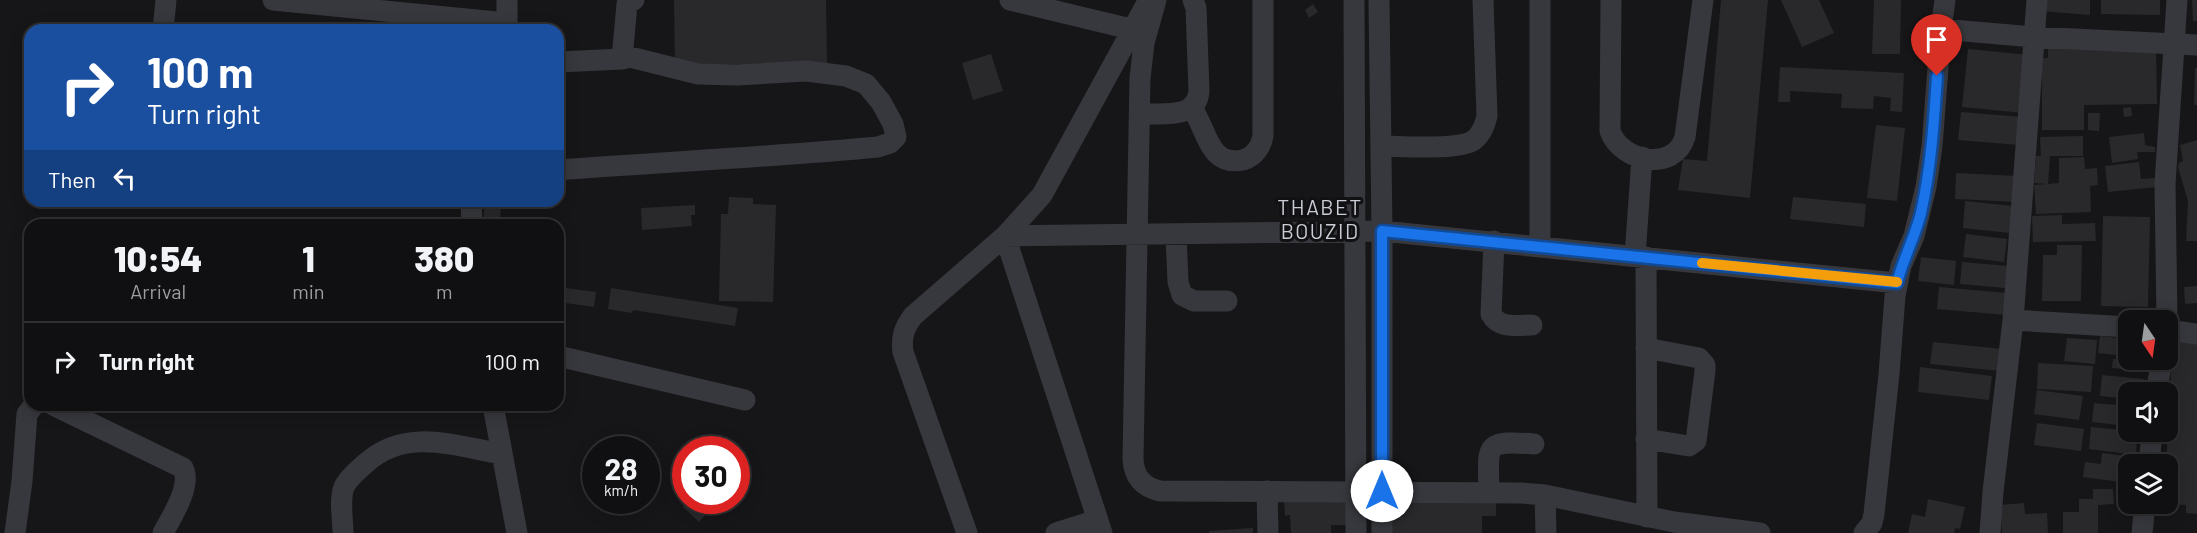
<!DOCTYPE html>
<style>
body{margin:0;font-family:Barlow,sans-serif;background:#19191b;color:#f1f3f6;height:100vh;display:flex;flex-direction:column;font-size:22px;white-space:nowrap}
*{box-sizing:border-box;margin:0}
p{font-size:20px;color:#9c9d9f}
.icon{flex:none;width:33px;height:33px;fill:none;stroke:currentColor;stroke-width:2;stroke-linecap:round;stroke-linejoin:round}
.map{position:relative;flex:1;overflow:hidden}
.sheet{position:absolute;left:24px;top:219px;width:540px;height:192px;display:flex;flex-direction:column;background:#101012;border-radius:18px;box-shadow:0 3px 15px #0003,0 0 0 2px #303032}
.sheet>*{flex:none}
.guide{position:absolute;left:24px;top:24px;width:540px;height:183px;border-radius:18px;box-shadow:0 3px 15px #0003,0 0 0 2px #303032;background:#1a4fa0;color:#fff;overflow:hidden}
.needle{width:39px;rotate:167deg}
.fabs{position:absolute;left:2118px;top:310px;display:grid;gap:12px}
.fabs a{display:grid;place-items:center;width:60px;height:60px;border-radius:12px;background:#101012;box-shadow:0 3px 15px #0003,0 0 0 2px #303032;font-size:30px}
.speed{position:absolute;left:582px;top:436px;display:flex;gap:12px;font-size:30px;font-weight:700;text-align:center}
.speed>*{display:grid;place-content:center;width:78px;height:78px;border-radius:50%;background:#101012;box-shadow:0 3px 15px #0003,0 0 0 2px #303032;line-height:1}
.speed small{font-size:15px;font-weight:400}
.speed .limit{border:9px solid #d22;background:#fff;color:#111}
.pin{position:absolute;display:grid;place-items:center;width:51px;height:51px;color:#fff;margin:-62px -26px;border-radius:50% 50% 50% 0;rotate:-45deg;box-shadow:0 0 6px #0007}
.pin .icon{rotate:45deg}
.me{position:absolute;width:66px;margin:-33px;rotate:0deg;stroke-linejoin:round;filter:drop-shadow(0 0 4px #0008)}
.turn{display:flex;align-items:center;gap:21px;height:126px;padding:0 24px;font-size:27px}
.turn .icon{width:78px;height:78px;stroke-width:2.5}
.turn b{display:block;font-size:42px;line-height:51px}
.then{display:flex;align-items:center;height:57px;padding:0 24px;background:#0003;gap:12px;font-size:22px}
.eta{display:flex;justify-content:space-evenly;align-items:center;height:102px;text-align:center}
.eta b{font-size:36px;font-weight:800;line-height:42px}
ul{padding:0;list-style:none}
li{display:flex;align-items:center;gap:18px;height:78px;padding:0 24px;border-top:2px solid #303032}
li div{flex:1}
li b{display:block;font-size:22px}
li em{font-style:normal}
.map>svg:first-child{display:block}
</style>
<div class="map">
<svg width="2197" height="533" viewBox="0 0 2197 533">
<rect width="100%" height="100%" fill="#161618"/>
<path fill="#29292c" d="M674,0H826L827,63L675,65Z
M1721,0H1768L1750,198L1678,190L1683,159L1707,161Z
M1781,0H1819L1834,33L1802,47Z
M1874,0H1901L1900,54H1872Z
M2042,0H2090V15L2041,11Z
M2101,0H2160V15L2101,14Z
M2192,0H2197V21H2193Z
M1313,4L1318,12L1309,18L1305,10Z
M2156,47L2157,104L2084,105V130H2042V58H2048V48Z
M1968,49L2030,55L2024,113L1962,107Z
M991,54L1003,91L973,100L962,63Z
M1780,67L1904,73L1902,112L1890,111L1891,98L1874,96L1873,109L1841,108L1842,94L1790,91V102H1778Z
M2195,68H2197V105H2194Z
M2131,107L2132,116L2124,117L2123,108Z
M1961,112L2022,117L2019,145L1958,140Z
M2088,113H2100L2099,131L2088,130Z
M1876,125L1905,128L1897,201L1867,198Z
M2144,133L2145,145L2155,147V152H2137L2138,159L2112,163L2109,137Z
M2083,136V156H2050L2048,184L2034,183L2036,156H2041L2040,137Z
M2197,140V241H2186L2188,201L2178,167L2179,163L2183,161L2180,145Z
M2084,157L2085,169L2097,168L2098,185L2090,186L2091,212L2036,214L2034,185L2059,183V158Z
M2139,162L2141,179L2155,178L2156,187L2108,192L2105,166Z
M1956,173L2018,176L2017,202L1955,199Z
M729,197L753,198V204L776,205L773,302L719,301L721,214H728Z
M1793,197L1866,204L1864,227L1790,219Z
M1965,201L2013,206L2010,233L1963,228Z
M695,205V215H691L692,226L642,230L641,208Z
M484,206H501L500,223H484Z
M2062,215V224L2095,223L2096,241L2033,242L2032,216Z
M2103,216L2150,217L2148,307L2101,306Z
M1966,234L2007,239L2004,262L1963,257Z
M2057,245H2082L2081,301H2042L2043,255H2057Z
M1921,257L1956,261L1954,285L1918,281Z
M1962,262L2008,266L2005,288L1960,284Z
M2197,286V303L2185,304L2184,287Z
M558,287L596,292L594,307L558,302Z
M1939,287L2008,293L2006,315L1937,309Z
M611,288L738,308L735,326L633,310L632,313L608,309Z
M2173,335L2197,336V514L2186,513V505L2168,504L2166,465Z
M2100,336L2127,339L2126,356L2098,353Z
M2067,338L2097,340L2095,364L2064,361Z
M1933,342L2003,349L2000,371L1930,364Z
M2127,354H2128V360H2149L2148,371L2112,368L2113,359L2126,360Z
M2038,363L2093,366L2091,392L2037,389Z
M1920,367L1992,376L1989,400L1918,392Z
M2102,375L2144,379L2143,393H2128V399L2100,396Z
M2037,390L2083,396L2079,420L2034,414Z
M2094,403L2128,406V426L2092,422Z
M2037,423L2084,429L2081,451L2034,445Z
M2091,427L2122,430L2121,439L2137,440L2136,455L2089,449Z
M2102,453L2134,457L2133,465H2128V483L2083,477L2085,462L2101,464Z
M2093,489H2113L2114,504L2098,505V533H2063V512H2079V499H2093Z
M1392,498H1496V516H1482V533H1392Z
M1284,499H1352L1353,525H1331V533H1291L1290,515L1285,516Z
M1928,499L1965,507L1960,529L1955,528L1954,533H1908L1912,514L1925,517Z
M688,501H718L699,522L683,507Z
M2024,503L2025,514L2047,513L2048,533H2002L2000,505Z
M1253,528V533H1209V531Z"/>
<g fill="none" stroke-linecap="round" stroke-linejoin="round">
<path stroke="#37383d" stroke-width="21" d="M273,0L507,23
M507,0V30
M1010,0L1143,32
M1156,0L1144,43L1140,78L1133,459C1134,477 1143,487 1160,491L1522,493L1545,495L1674,522L1760,533
M1354,0L1356,533
M1379,0L1382,231V533
M1611,0L1610,131C1621,162 1674,173 1685,137L1703,0
M1941,29L2034,37L2197,45
M163,30L166,0
M558,62L622,59L627,4L634,0
M1192,108C1207,129 1208,167 1243,160C1254,157 1261,147 1263,136V0
M1140,114C1161,113 1197,120 1199,91L1196,8L1193,0
M1381,146C1401,146 1459,151 1474,140C1482,134 1485,125 1487,116L1483,0
M558,170C665,162 771,157 878,147L890,143L896,137L893,124L881,102L866,84L846,76L806,71L737,75L698,74L630,57L622,59
M471,201L472,225
M1176,235L1178,282L1182,295L1194,301H1227
M1494,241L1491,314C1499,329 1517,325 1532,325
M1540,246V0
M1635,256L1642,157
M1646,257L1647,517
M2013,320L2128,327
M2167,321L2165,184L2177,0
M2168,330L2197,334
M1646,348L1699,358L1705,365V371L1696,441L1689,446L1646,439
M558,356L745,400
M2156,393L2162,360
M53,405L183,468C192,486 172,516 163,533
M493,405L517,533
M2149,465L2152,432
M1267,491L1268,533
M1489,491C1488,445 1483,440 1534,444
M1545,495L1546,533
M15,533L22,481L27,414L34,405
M343,533C343,519 339,500 344,487C348,478 359,469 366,463C406,427 455,446 502,454
M967,533L903,352C901,337 904,328 913,316L1005,236L1042,195L1147,3
M1056,533L1097,520
M1102,533L1005,236L1382,231L1897,283
M1864,533L1872,523L1874,514L1889,374L1895,296L1901,266L1914,236L1926,187L1932,146L1941,29L1945,0
M1990,533L1993,492L2013,320L2037,0
M2142,533L2145,504"/>
</g>
<g fill="none" stroke-linecap="round" stroke-linejoin="round">
<g stroke="#114b97" stroke-width="15">
<path id="route" d="M1382,491V231L1897,283C1903,259 1915,237 1921,213C1931,168 1934,122 1937,76"/>
</g>
<use href="#route" stroke="#1a73e8" stroke-width="10"/>
<path stroke="#f59e0b" stroke-width="10" d="M1702,263L1897,282"/>
</g>
<g text-anchor="middle" dominant-baseline="central" stroke-width="6" stroke-linejoin="round" paint-order="stroke">
<g font-size="21" letter-spacing="1.5" fill="#c9ccd4" stroke="#111113">
<text x="1320" y="206">THABET<tspan x="1320" dy="24">BOUZID</tspan></text>
</g>
</g>
</svg>
<div class="fabs">
<a><svg class="needle" viewBox="-14 -14 28 28"><path d="M0-13l5 13h-10z" fill="#e53935"/><path d="M0 13l5-13h-10z" fill="#9c9d9f"/></svg></a>
<a><svg class="icon" aria-label="sound" viewBox="0 0 24 24"><path d="M4 9h4l5-4v14l-5-4H4zM17 9q2 3 0 6"/></svg></a>
<a><svg class="icon" aria-label="layers" viewBox="0 0 24 24"><path d="M12 4l9 5-9 5-9-5zM3 14l9 5 9-5"/></svg></a>
</div>
<div class="speed"><div>28<small>km/h</small></div><div class="limit">30</div></div>
<div class="pin" style="left:1937px;top:76px;background:#d93025"><svg class="icon" aria-label="arrive" viewBox="0 0 24 24"><path d="M6 21V4h12l-3 4 3 4H6"/></svg></div>
<svg class="me" style="left:1382px;top:491px" viewBox="-20 -20 40 40"><circle r="19" fill="#fff"/><path d="M0-13L10 11 0 6-10 11z" fill="#1a73e8"/></svg>
<div class="guide">
<div class="turn"><svg class="icon" aria-label="right" viewBox="0 0 24 24"><path d="M7 20v-9h11M14 6l5 5-5 5"/></svg><div><b>100 m</b>Turn right</div></div>
<div class="then">Then<svg class="icon" aria-label="left" viewBox="0 0 24 24"><path d="M17 20v-9H6M10 6l-5 5 5 5"/></svg></div>
</div>
<section class="sheet">
<div class="eta">
<div><b>10:54</b><p>Arrival</p></div>
<div><b>1</b><p>min</p></div>
<div><b>380</b><p>m</p></div>
</div>
<ul>
<li><svg class="icon" aria-label="right" viewBox="0 0 24 24"><path d="M7 20v-9h11M14 6l5 5-5 5"/></svg><div><b>Turn right</b></div><em>100 m</em></li>
</ul>
</section>
</div>
